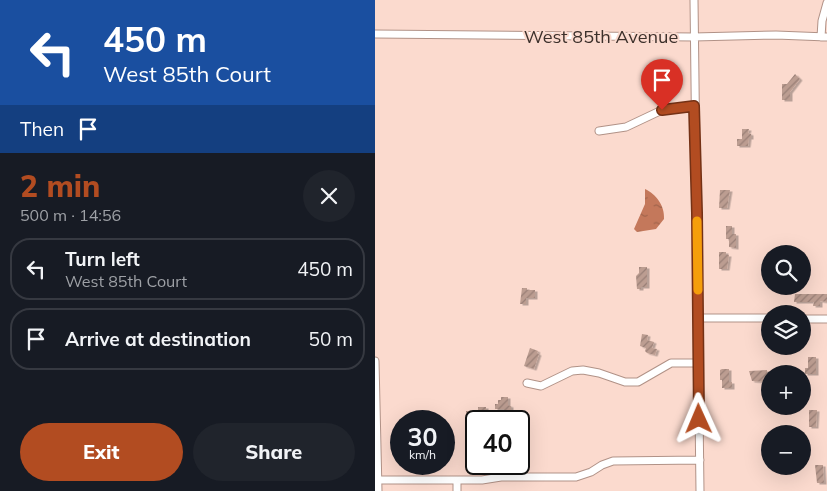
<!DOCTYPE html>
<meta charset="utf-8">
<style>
body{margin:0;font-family:Mulish,sans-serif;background:#20242c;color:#f1f3f6;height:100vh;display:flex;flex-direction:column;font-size:19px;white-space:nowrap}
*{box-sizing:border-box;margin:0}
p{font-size:16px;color:#9ea1a6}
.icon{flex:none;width:28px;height:28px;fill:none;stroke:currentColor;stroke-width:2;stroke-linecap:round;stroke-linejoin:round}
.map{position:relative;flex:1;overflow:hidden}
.drawer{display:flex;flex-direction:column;background:#171b24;width:375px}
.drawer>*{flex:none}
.top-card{background:#1a4fa0;color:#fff;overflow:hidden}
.tools{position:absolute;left:386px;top:245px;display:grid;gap:10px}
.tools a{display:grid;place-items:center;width:50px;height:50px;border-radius:50%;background:#171b24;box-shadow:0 5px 20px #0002;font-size:25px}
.speed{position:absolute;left:15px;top:410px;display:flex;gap:10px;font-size:25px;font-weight:700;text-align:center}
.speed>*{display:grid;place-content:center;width:65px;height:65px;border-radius:50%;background:#171b24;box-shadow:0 5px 20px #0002;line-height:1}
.speed small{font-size:12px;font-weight:400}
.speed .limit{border:2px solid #111;border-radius:8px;background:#fff;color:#111}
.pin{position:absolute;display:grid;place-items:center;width:42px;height:42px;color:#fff;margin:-51px -21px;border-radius:50% 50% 50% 0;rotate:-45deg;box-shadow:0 0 5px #0007}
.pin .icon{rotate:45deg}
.me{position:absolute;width:55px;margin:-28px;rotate:359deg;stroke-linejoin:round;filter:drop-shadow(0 0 4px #0008)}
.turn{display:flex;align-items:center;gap:18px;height:105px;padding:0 20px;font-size:22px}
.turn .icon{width:65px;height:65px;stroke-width:2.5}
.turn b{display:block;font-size:35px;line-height:42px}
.then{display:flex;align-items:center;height:48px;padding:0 20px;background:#0003;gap:10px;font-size:19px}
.round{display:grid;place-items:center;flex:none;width:52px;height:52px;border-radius:26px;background:#20242c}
.overview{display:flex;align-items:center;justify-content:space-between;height:85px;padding:0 20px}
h1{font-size:30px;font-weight:800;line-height:38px;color:#b24c21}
.action{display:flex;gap:10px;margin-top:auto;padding:10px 20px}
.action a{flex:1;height:58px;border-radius:30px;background:#b24c21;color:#fff;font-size:20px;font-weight:800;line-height:58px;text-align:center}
.action a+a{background:#20242c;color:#f1f3f6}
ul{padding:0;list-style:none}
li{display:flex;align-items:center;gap:15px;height:62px;margin:0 10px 8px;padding:0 10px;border:2px solid #363941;border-radius:20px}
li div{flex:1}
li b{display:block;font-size:19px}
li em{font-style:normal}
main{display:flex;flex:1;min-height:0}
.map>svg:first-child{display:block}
</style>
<main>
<section class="drawer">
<div class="top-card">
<div class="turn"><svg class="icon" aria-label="left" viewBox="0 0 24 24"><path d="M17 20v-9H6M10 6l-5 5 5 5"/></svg><div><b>450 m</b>West 85th Court</div></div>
<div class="then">Then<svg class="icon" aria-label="arrive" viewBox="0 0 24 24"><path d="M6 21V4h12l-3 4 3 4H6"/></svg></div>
</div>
<div class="overview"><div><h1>2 min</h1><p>500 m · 14:56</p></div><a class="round"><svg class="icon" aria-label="close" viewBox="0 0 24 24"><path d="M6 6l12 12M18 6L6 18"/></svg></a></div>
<ul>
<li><svg class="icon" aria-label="left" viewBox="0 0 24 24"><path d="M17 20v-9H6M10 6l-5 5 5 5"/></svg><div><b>Turn left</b><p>West 85th Court</p></div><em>450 m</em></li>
<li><svg class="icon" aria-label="arrive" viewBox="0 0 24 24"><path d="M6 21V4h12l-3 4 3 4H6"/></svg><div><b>Arrive at destination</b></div><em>50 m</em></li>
</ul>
<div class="action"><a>Exit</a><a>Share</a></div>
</section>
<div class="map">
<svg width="452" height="491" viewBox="0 0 452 491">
<defs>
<pattern id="water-ripples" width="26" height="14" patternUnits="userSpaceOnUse" patternTransform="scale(1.25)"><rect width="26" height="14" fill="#c4785b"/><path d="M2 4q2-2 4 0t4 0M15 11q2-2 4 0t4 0" fill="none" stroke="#a0634b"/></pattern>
<pattern id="building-hatch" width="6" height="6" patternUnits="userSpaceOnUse" patternTransform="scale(1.25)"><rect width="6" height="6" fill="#bc9d91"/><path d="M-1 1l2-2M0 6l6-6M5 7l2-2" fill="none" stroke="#9a8077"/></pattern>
<filter id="shadow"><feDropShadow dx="2.5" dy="1.5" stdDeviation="0" flood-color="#0004"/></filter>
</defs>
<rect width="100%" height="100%" fill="#fbdace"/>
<path fill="url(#water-ripples)" d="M270,189C281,194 290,206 289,219L281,229L262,232L259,229L270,204Z"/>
<path fill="url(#building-hatch)" filter="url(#shadow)" d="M420,74L425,79L415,92V100H407V84H412Z
M367,129H374L373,133L376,134V138H374L373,146H362V139H367Z
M345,190H355L352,208H344Z
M351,226H357V234H361V248L354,247V239H351Z
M344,252H351V255H354L352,269H344Z
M264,267H272V287H266V289H262L261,276L264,273Z
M147,288H152V290H160V298H151V304H145Z
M420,294H452V302L445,301V306H438L439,302H419Z
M267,334L273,335L272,340L279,342L277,348L282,349L280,355L272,353L270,351L271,348L265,346Z
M155,348L163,351L162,353L164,354L159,369L149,366Z
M433,357H441V374H430V368H433Z
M347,369H354V382H357V388H347V380H345V370Z
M392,370V382L377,381L374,371Z
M126,397H133V405L136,406V412H129V409H120V404H123V400H126Z
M103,407H111V419L91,418V411H103Z
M434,410H442L441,427H434Z
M440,465H448L449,483H442Z"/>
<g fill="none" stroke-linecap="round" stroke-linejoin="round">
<g stroke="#b19287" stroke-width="9">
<path id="minor" d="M319,0L325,491
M0,34L319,37L401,35L452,37
M446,37L447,21L452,3
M224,131L251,127L287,110L319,106
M324,318H395
M428,319H452
M0,361L3,491
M152,383L166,386L197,371L208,370L224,373L250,382H263L296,363H324
M4,480H107L126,477H201L216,472L227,465L238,461L325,460
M82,491V480"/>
</g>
<use href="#minor" stroke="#fff" stroke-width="7"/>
</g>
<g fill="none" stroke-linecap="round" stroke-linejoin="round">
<g stroke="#743115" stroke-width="12">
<path id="route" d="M287,110L319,106L322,213L324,419"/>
</g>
<use href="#route" stroke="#b24c21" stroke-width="9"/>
<path stroke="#f59e0b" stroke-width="9" d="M322,221L323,290"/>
</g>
<g text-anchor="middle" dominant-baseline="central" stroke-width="4" stroke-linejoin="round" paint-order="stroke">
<g font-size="18" fill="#3c302b" stroke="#fbdace">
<text x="226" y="36">West 85th Avenue</text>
</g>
</g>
</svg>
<div class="tools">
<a><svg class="icon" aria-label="search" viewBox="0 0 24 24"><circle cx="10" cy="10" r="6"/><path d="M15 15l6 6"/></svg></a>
<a><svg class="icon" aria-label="layers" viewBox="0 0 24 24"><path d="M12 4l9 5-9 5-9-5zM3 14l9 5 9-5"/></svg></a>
<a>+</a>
<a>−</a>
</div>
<div class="speed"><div>30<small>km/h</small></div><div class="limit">40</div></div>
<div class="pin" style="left:287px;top:110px;background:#d93025"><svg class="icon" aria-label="arrive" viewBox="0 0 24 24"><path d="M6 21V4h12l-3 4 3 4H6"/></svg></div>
<svg class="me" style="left:324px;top:419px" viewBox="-20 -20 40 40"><path d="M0-17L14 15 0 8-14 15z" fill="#b24c21" stroke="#fff" stroke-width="4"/></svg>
</div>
</main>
